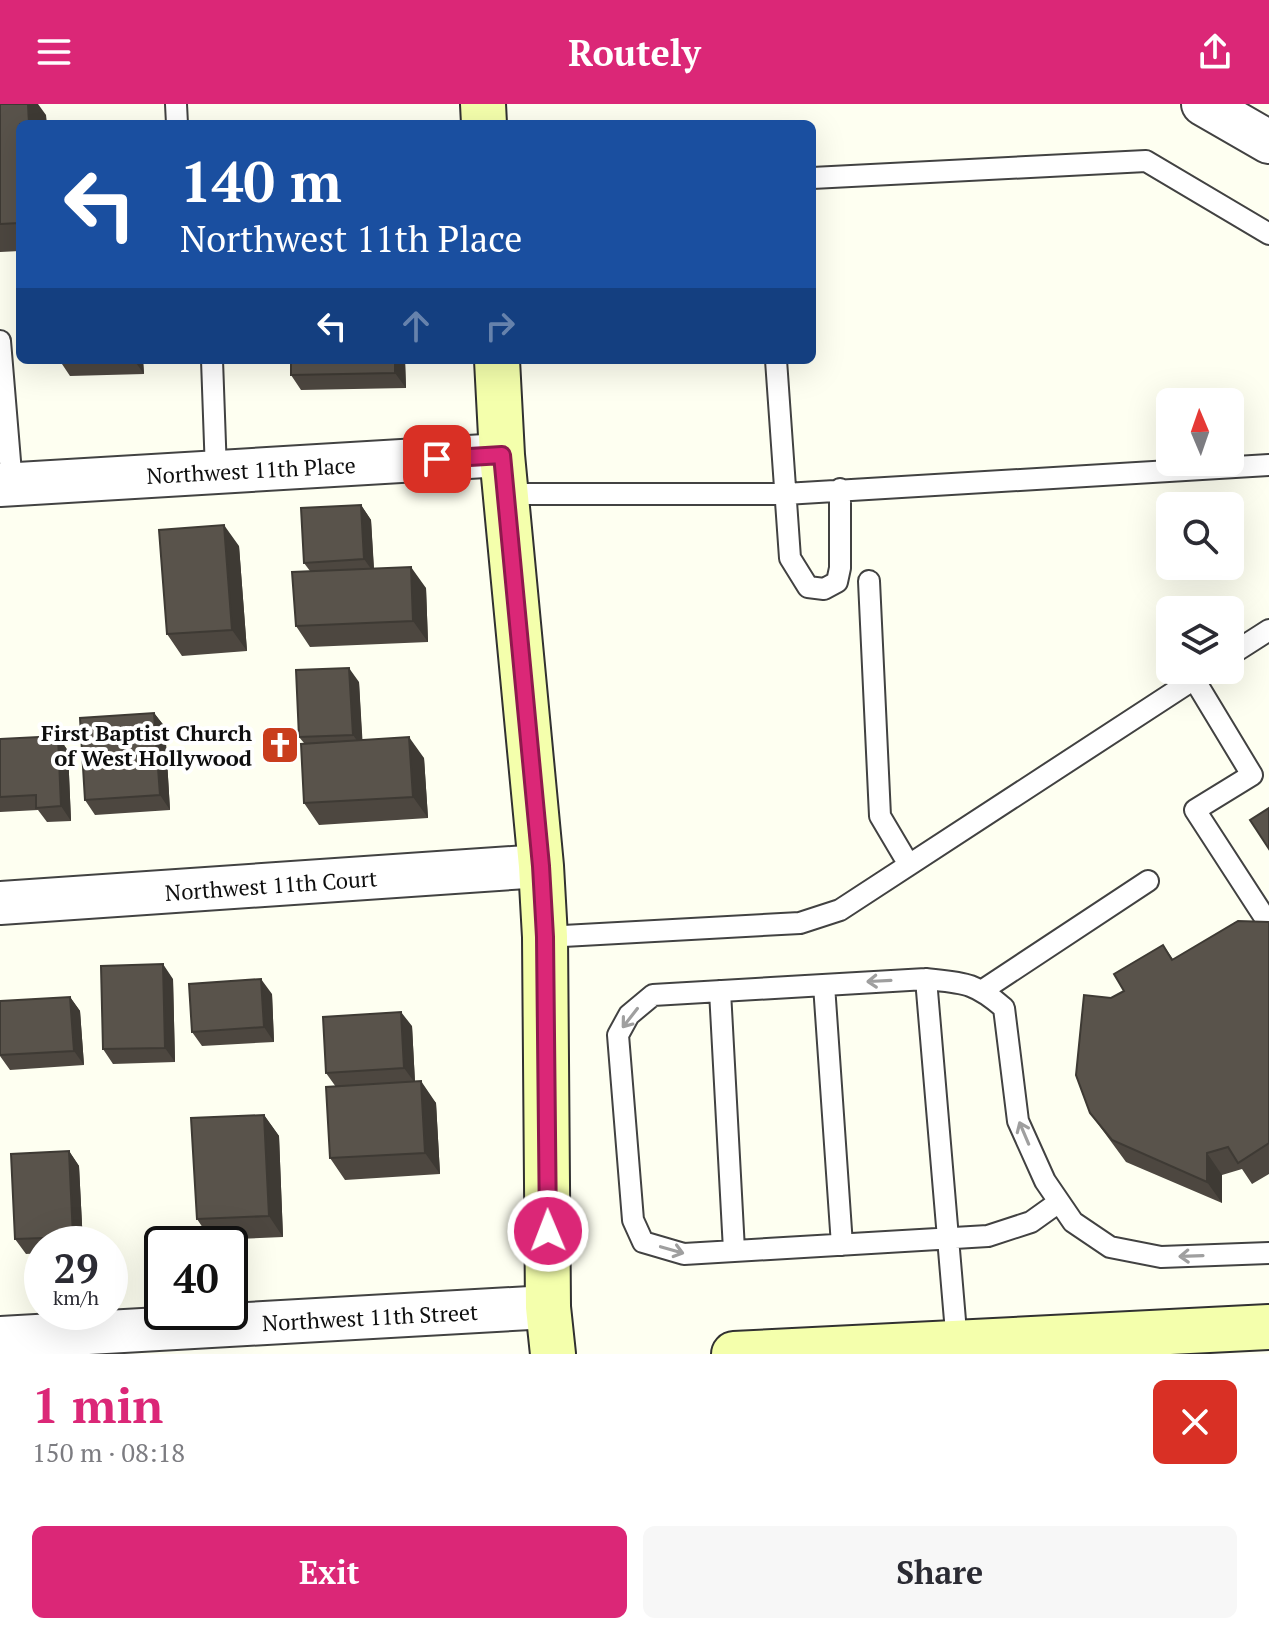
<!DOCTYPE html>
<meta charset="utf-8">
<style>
body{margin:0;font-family:"PT Serif",serif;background:#f7f7f7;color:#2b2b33;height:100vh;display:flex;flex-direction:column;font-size:30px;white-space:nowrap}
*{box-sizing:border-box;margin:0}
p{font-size:26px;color:#7c7c81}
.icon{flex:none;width:44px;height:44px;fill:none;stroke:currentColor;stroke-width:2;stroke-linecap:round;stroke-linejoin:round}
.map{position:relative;height:1250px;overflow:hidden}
.sheet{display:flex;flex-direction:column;background:#fff;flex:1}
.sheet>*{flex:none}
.banner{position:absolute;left:16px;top:16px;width:800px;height:244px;border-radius:12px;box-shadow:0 8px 32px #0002;background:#1a4fa0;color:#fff;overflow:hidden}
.needle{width:52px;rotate:358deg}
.tools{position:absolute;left:1156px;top:284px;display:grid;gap:16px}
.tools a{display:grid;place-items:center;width:88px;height:88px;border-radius:12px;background:#fff;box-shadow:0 8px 32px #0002;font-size:40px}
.speed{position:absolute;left:24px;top:1122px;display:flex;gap:16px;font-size:40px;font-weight:700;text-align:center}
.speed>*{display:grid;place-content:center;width:104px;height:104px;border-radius:50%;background:#fff;box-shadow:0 8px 32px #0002;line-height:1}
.speed small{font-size:20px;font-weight:400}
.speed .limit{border:4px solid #111;border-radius:12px;background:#fff;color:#111}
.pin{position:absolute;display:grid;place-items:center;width:68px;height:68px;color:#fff;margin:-34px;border-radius:16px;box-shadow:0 4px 12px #0006}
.me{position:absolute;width:88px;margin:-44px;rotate:359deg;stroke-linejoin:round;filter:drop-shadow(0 0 6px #0008)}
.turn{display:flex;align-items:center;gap:28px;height:168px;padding:0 32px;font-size:36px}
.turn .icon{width:104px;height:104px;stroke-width:2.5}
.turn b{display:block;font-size:56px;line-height:68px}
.lanes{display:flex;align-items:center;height:76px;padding:0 32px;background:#0003;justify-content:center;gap:40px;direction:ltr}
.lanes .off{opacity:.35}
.round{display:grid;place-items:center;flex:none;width:84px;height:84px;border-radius:12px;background:#f7f7f7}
.overview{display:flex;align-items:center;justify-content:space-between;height:136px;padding:0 32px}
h1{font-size:48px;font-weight:700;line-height:60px;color:#db2777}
.button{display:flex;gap:16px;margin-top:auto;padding:16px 32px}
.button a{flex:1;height:92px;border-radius:12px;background:#db2777;color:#fff;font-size:32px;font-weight:700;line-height:92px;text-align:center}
.button a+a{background:#f7f7f7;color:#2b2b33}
header{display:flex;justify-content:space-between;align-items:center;height:104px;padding:0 32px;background:#db2777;color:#fff;font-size:36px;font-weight:700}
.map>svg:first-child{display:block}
</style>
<header><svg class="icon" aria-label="menu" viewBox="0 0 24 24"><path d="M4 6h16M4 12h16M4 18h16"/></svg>Routely<svg class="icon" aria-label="share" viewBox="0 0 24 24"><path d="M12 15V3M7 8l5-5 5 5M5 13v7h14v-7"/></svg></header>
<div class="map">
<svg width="1269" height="1250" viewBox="0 0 1269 1250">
<rect width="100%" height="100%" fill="#fefff1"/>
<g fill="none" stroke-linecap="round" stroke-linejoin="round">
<g stroke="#424242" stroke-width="24">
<path id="lane" d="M176,0L177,20
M812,74L1146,57L1269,130
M0,237L12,381
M212,256L216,368
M776,256L790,454L808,483L824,485L837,478L840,464V385
M506,390H785L1269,361
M869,477L880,712L909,761
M1230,551L1269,526
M1194,575L1252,671L1195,706L1267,817
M545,833L800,819L840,806L1208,566
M926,875L957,1240
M824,881L842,1141
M983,886L1148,777
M720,887L734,1146
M1059,1098L1031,1118L988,1132L684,1150L643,1138L633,1116L618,931L629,911L653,891L926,875C964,879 974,878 1004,904L1018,1017L1045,1077L1073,1118L1110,1143L1161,1153L1269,1149"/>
</g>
<g stroke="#424242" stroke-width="46">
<path id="street" d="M1203,0L1269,38
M0,381L502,351
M0,799L541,762
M0,1234L548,1203"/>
</g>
<g stroke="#313131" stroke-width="48">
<path id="secondary" d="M483,0L484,20
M497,256L502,351L541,762L545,833L548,1203L553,1250
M734,1250L1269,1223"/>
</g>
<use href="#lane" stroke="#fff" stroke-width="20"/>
<use href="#street" stroke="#fff" stroke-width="42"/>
<use href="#secondary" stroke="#f4ffac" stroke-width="44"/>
</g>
<path fill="#4d4740" d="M0,0L46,11L20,20V147L0,148Z
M143,256L144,270L70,272L60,257Z
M405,256L406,284L301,286L291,271Z
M361,401L371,416L374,464L426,484L428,538L310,543L296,522L310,467L304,459Z
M239,442L247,547L182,552L167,530Z
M359,578L362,636L424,654L428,714L319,721L304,699V639L299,633Z
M154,609L165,623L170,706L95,711L85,696Z
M58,632L68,647L71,717L47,718L38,706L0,708V635Z
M1269,818V1070L1252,1080L1242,1065L1222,1071V1099L1126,1058L1090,1009L1111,894L1124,887L1163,841L1173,855Z
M173,875L175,958L113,960L103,945Z
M272,890L274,938L202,942L192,928Z
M70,893L80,907L84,961L10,966L0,952Z
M412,922L415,978L436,999L440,1070L345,1076L330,1054L336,983L326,969Z
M264,1011L279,1032L283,1133L211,1136L197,1115Z
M69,1047L79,1062L83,1140H42V1149L26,1150L15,1135Z"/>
<path fill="#3e3a34" d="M28,0H38L46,11L47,20H29Z
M134,256H143L144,270Z
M395,256H405L406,284L395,269Z
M361,401L371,416L374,469L364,455Z
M224,421L239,442L247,547L232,526Z
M411,463L426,484L428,538L413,517Z
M349,564L359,578L363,645L353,631Z
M154,609L165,623L170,706L160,691Z
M58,632L68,647L71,717L61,702Z
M409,633L424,654L428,714L413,693Z
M163,860L173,875L175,958L165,944Z
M261,875L272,890L274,938L264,923Z
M70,893L80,907L84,961L74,947Z
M401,908L412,922L415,979L404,964Z
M421,977L436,999L440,1070L425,1049Z
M264,1011L279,1032L283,1133L269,1112Z
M69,1047L79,1062L83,1140H78L73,1133Z
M1207,1049L1222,1071V1099L1207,1078Z"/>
<path fill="#59534b" stroke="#3e3a34" stroke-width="2" d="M0,0H28L29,20H20V119L0,120Z
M60,256H118L60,257Z
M291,256H395V269L291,271Z
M361,401L364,455L304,459L301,404Z
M224,421L232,526L167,530L159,426Z
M411,463L413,517L296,522L292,468Z
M349,564L353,631L299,633L296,566Z
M154,609L160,691L85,696L80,614Z
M58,632L61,702L36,704V691L0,693V635Z
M409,633L413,693L304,699L301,640Z
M1269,704V745L1250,716Z
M1238,817L1269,818V1039L1238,1059L1228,1043L1207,1049V1078L1112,1036L1090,1009L1076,971L1084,891L1111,894L1124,887L1114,870L1163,841L1172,856Z
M163,860L165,944L103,945L101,862Z
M261,875L264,923L192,928L189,880Z
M70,893L74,947L0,951V897Z
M401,908L404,964L326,969L323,913Z
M421,977L425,1049L330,1054L326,983Z
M264,1011L269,1112L197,1115L191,1014Z
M69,1047L73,1133L15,1135L11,1050Z"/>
<defs><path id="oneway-shaft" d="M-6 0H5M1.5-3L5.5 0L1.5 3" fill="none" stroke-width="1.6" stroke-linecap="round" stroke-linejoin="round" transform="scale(2)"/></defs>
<g stroke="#9f9f9f">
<use href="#oneway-shaft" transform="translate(879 877) rotate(177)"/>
<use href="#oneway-shaft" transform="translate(630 914) rotate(128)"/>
<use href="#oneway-shaft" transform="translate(1024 1029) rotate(-113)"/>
<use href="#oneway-shaft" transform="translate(672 1146) rotate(16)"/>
<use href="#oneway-shaft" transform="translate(1191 1152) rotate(178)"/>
</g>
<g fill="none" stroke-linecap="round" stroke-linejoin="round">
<g stroke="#8e194d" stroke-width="20">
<path id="route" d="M437,355L502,351L541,762L545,833L548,1127"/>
</g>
<use href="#route" stroke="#db2777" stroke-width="14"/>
</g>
<defs>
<g id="church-square" transform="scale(2)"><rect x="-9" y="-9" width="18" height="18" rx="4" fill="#c93e1d" stroke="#fff"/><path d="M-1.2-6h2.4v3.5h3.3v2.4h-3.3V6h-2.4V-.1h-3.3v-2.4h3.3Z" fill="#fff"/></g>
</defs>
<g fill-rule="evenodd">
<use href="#church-square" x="280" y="641"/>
</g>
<g text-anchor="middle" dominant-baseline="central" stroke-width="8" stroke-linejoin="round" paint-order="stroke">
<g font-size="22" fill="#0f0f0f" stroke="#fff">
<text transform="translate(251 366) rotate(-3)">Northwest 11th Place</text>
<text transform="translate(271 781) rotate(-4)">Northwest 11th Court</text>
<text transform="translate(370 1213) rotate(-3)">Northwest 11th Street</text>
</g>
<g font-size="22" font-weight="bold" fill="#0f0f0f" stroke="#fff" text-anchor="end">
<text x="252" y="628">First Baptist Church<tspan x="252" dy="25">of West Hollywood</tspan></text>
</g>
</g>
</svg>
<div class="tools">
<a><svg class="needle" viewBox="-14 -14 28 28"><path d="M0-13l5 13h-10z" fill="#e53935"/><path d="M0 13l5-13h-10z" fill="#7c7c81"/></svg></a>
<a><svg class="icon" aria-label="search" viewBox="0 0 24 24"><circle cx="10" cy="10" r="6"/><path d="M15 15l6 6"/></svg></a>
<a><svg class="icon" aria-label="layers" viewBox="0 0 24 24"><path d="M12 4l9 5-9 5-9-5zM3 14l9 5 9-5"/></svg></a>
</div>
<div class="speed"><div>29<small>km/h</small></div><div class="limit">40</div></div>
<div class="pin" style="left:437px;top:355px;background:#d93025"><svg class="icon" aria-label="arrive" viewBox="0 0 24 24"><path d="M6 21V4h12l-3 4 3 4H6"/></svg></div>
<svg class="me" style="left:548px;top:1127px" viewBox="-20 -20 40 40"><circle r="17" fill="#db2777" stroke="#fff" stroke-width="3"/><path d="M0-11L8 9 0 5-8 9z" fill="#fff"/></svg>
<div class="banner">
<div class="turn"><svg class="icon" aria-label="left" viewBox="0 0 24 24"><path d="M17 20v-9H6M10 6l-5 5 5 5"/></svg><div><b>140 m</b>Northwest 11th Place</div></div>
<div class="lanes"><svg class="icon" aria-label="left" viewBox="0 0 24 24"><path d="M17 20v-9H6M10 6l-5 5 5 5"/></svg><svg class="icon off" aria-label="ahead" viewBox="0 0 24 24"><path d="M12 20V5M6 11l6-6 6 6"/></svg><svg class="icon off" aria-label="right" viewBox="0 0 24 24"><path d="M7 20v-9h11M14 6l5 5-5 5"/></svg></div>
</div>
</div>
<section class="sheet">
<div class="overview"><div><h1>1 min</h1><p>150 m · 08:18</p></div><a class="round" style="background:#d93025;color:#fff"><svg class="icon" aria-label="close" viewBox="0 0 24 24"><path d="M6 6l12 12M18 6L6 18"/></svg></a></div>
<div class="button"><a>Exit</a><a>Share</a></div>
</section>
